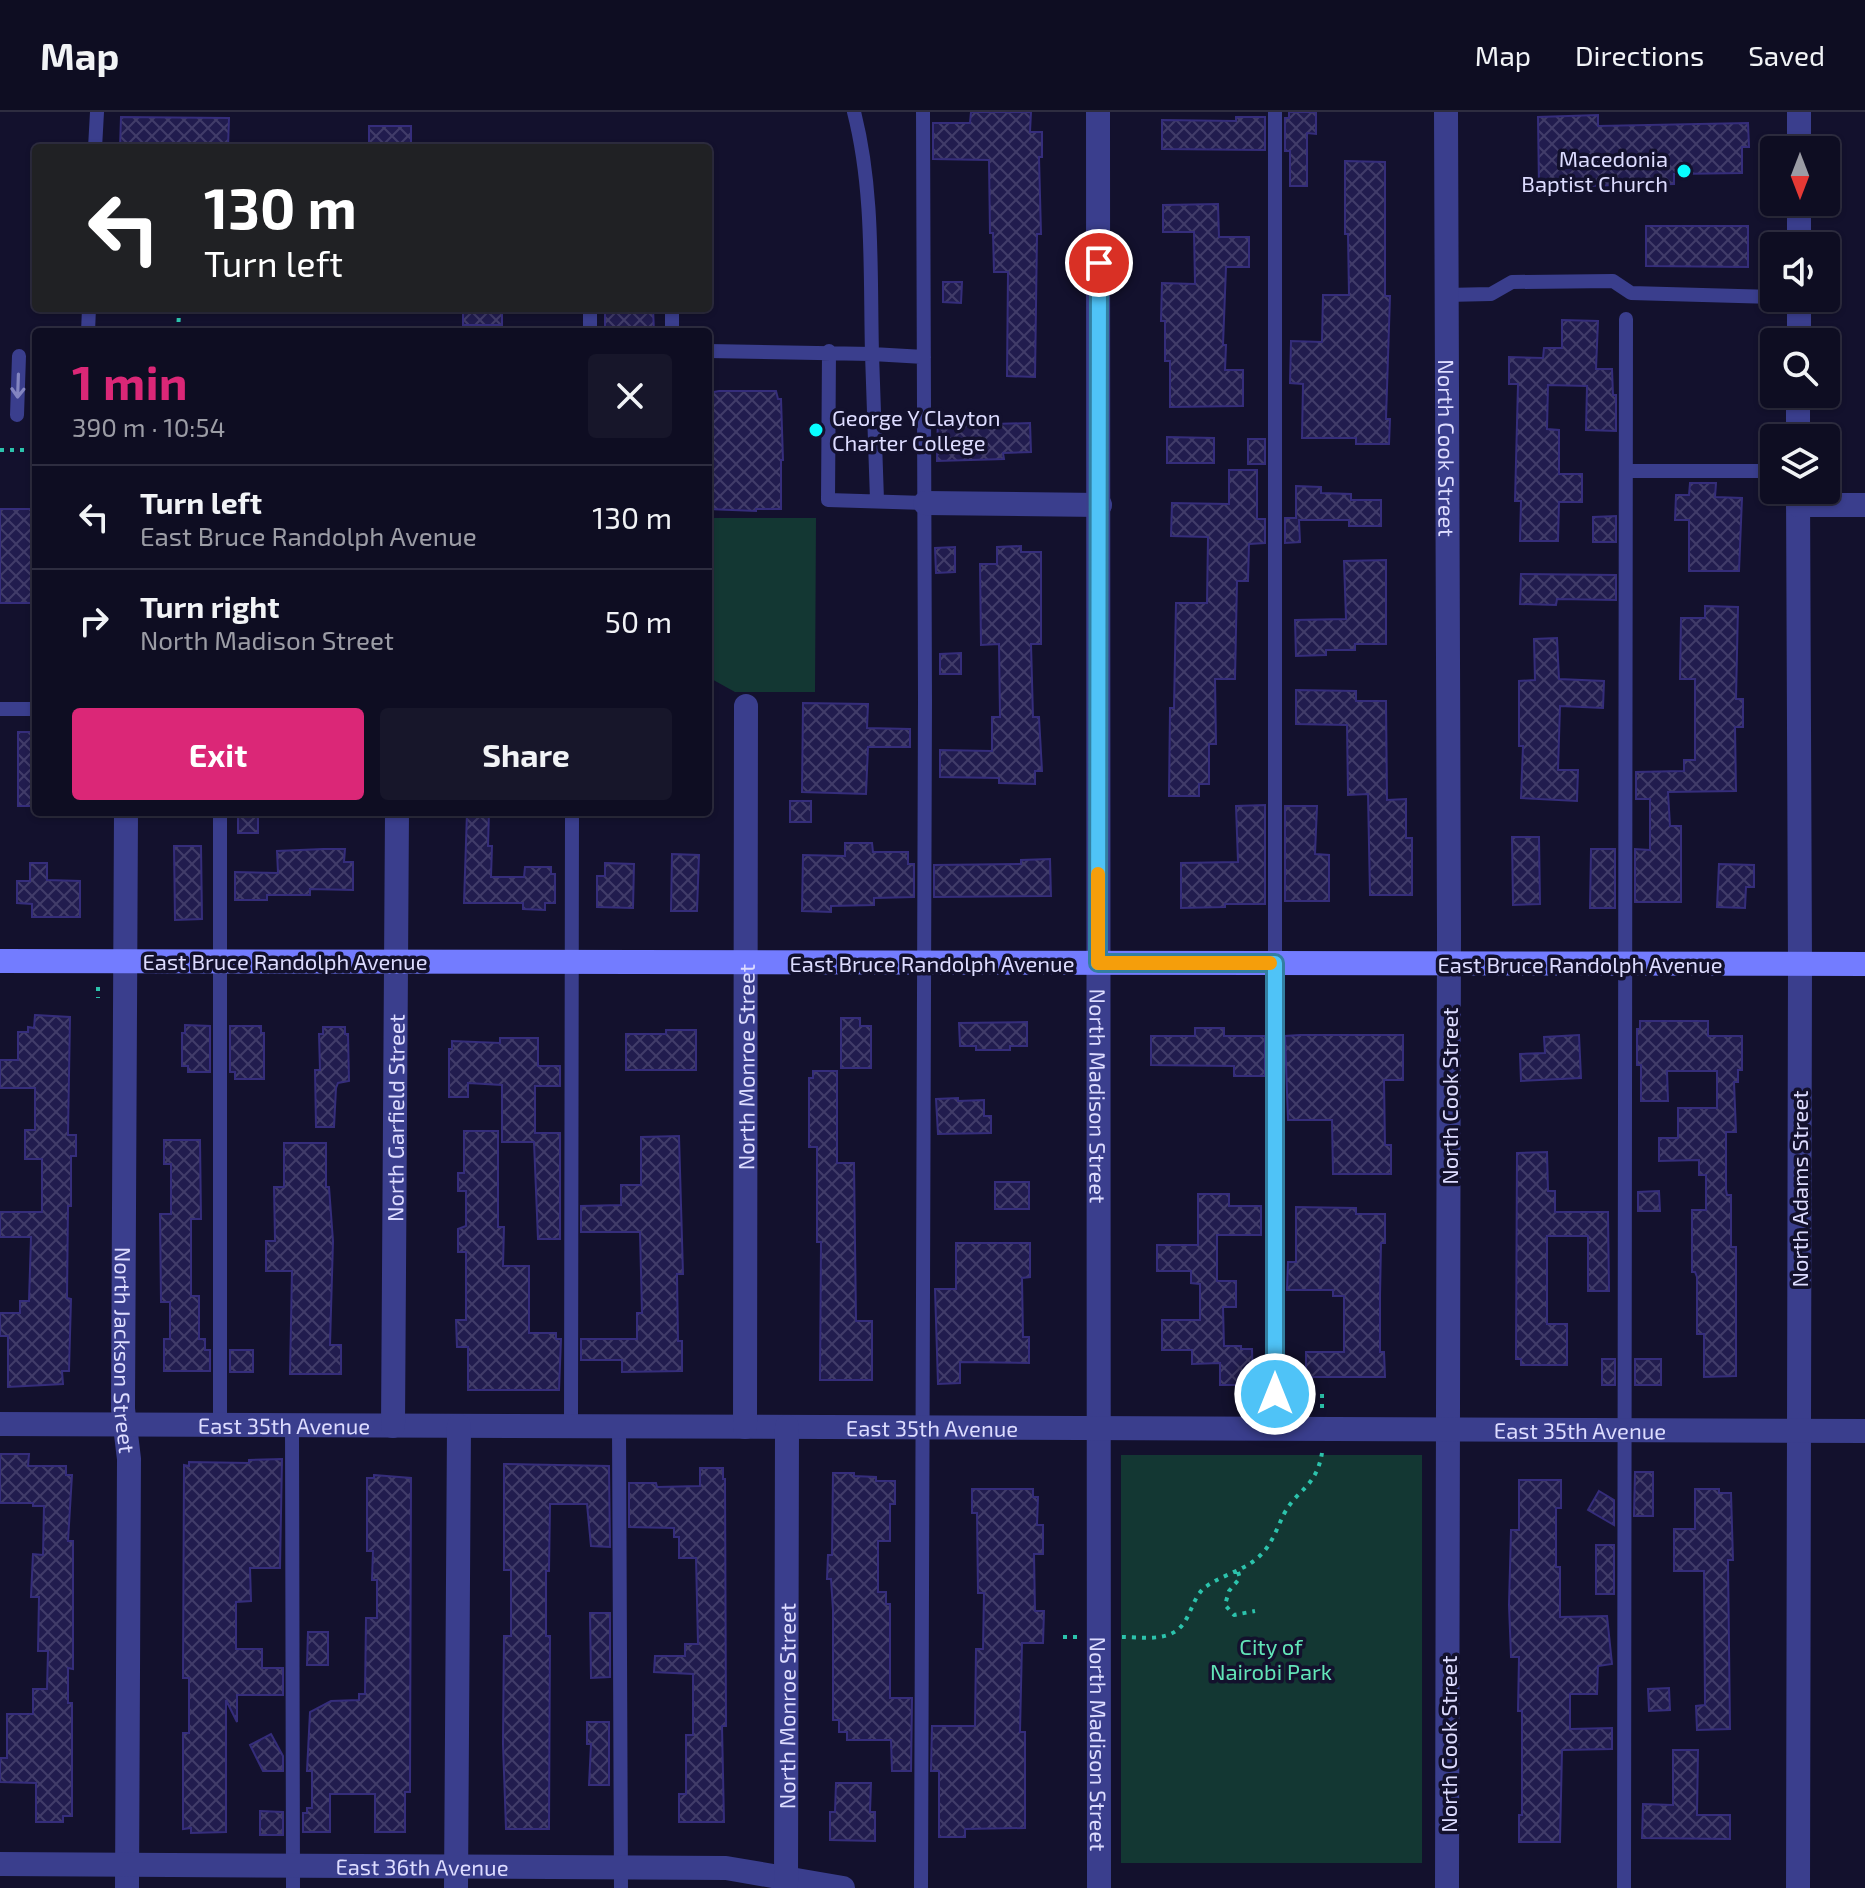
<!DOCTYPE html>
<meta charset="utf-8">
<style>
body{margin:0;font-family:"Exo 2",sans-serif;background:#17162a;color:#f1f3f6;height:100vh;display:flex;flex-direction:column;font-size:30px;white-space:nowrap}
*{box-sizing:border-box;margin:0}
p{font-size:26px;color:#9b9ca5}
.icon{flex:none;width:44px;height:44px;fill:none;stroke:currentColor;stroke-width:2;stroke-linecap:round;stroke-linejoin:round}
.map{position:relative;flex:1;overflow:hidden}
.details{position:absolute;left:32px;top:216px;width:680px;height:488px;display:flex;flex-direction:column;background:#0e0d22;border-radius:8px;box-shadow:0 2px 6px #0004,0 0 0 2px #2e2d40}
.details>*{flex:none}
.hud{position:absolute;left:32px;top:32px;width:680px;height:168px;border-radius:8px;box-shadow:0 2px 6px #0004,0 0 0 2px #2e2d40;background:#202124;color:#fff;overflow:hidden}
.needle{width:52px;rotate:180deg}
.tools{position:absolute;left:1760px;top:24px;display:grid;gap:16px}
.tools a{display:grid;place-items:center;width:80px;height:80px;border-radius:8px;background:#0e0d22;box-shadow:0 2px 6px #0004,0 0 0 2px #2e2d40;font-size:40px}
.pin{position:absolute;display:grid;place-items:center;width:68px;height:68px;color:#fff;margin:-34px;border:4px solid #fff;border-radius:50%;box-shadow:0 2px 8px #0007}
.me{position:absolute;width:88px;margin:-44px;rotate:0deg;stroke-linejoin:round;filter:drop-shadow(0 0 6px #0008)}
.turn{display:flex;align-items:center;gap:28px;height:168px;padding:0 40px;font-size:36px}
.turn .icon{width:104px;height:104px;stroke-width:2.5}
.turn b{display:block;font-size:56px;line-height:68px}
.round{display:grid;place-items:center;flex:none;width:84px;height:84px;border-radius:8px;background:#17162a}
.summary{display:flex;align-items:center;justify-content:space-between;height:136px;padding:0 40px}
h1{font-size:48px;font-weight:700;line-height:60px;color:#db2777}
.primary-button{display:flex;gap:16px;margin-top:auto;padding:16px 40px}
.primary-button a{flex:1;height:92px;border-radius:8px;background:#db2777;color:#fff;font-size:32px;font-weight:700;line-height:92px;text-align:center}
.primary-button a+a{background:#17162a;color:#f1f3f6}
ul{padding:0;list-style:none}
li{display:flex;align-items:center;gap:24px;height:104px;padding:0 40px;border-top:2px solid #2e2d40}
li div{flex:1}
li b{display:block;font-size:30px}
li em{font-style:normal}
header{display:flex;align-items:center;gap:48px;box-sizing:border-box;height:112px;padding:0 40px;background:#0e0d22;border-bottom:2px solid #2e2d40}
header strong{font-size:38px}
nav{display:flex;gap:44px;margin-inline-start:auto;font-size:28px}
.map>svg:first-child{display:block}
</style>
<header>
<strong>Map</strong>
<nav><a>Map</a><a>Directions</a><a>Saved</a></nav>
</header>
<div class="map">
<svg width="1865" height="1776" viewBox="0 0 1865 1776">
<defs>
<pattern id="building-cross-hatch" width="8" height="8" patternUnits="userSpaceOnUse" patternTransform="scale(2)"><rect width="8" height="8" fill="#211c4e"/><path d="M0 0l8 8M0 8l8-8" fill="none" stroke="#413c69"/></pattern>
</defs>
<rect width="100%" height="100%" fill="#13112d"/>
<path fill="#133733" d="M708,406H816L815,580H735L708,565Z
M1121,1343H1422V1751H1121Z"/>
<path fill="url(#building-cross-hatch)" stroke="#352d7b" stroke-width="2" d="M971,0H1031L1030,20H1042V45H1039L1041,122H1037L1035,265L1007,264L1008,160H994L993,121H990L989,48L933,47V11H970Z
M1289,0H1316V22L1307,21V74H1290V39H1285V6H1289Z
M1598,3V14L1748,11L1749,35H1742V61L1674,62V72L1539,75L1538,5Z
M121,5L229,6L228,36H120Z
M1236,5H1265V38L1162,37V8L1236,9Z
M369,14H411V36H369Z
M1345,49L1385,50V184H1390L1386,307H1390L1389,332H1356V326H1302L1303,272L1290,271L1291,229L1322,230L1323,183H1349L1348,122H1345Z
M1218,92L1219,125H1249V155H1226L1223,233H1226L1225,258H1243V294L1170,295V249H1165V209H1161L1162,171L1195,172L1194,120H1163V93Z
M1646,114H1748V155L1646,154Z
M943,170H962L961,191L943,190Z
M463,196H502V213H463Z
M605,196H653L654,220H605Z
M1562,208L1598,209L1596,257H1612L1613,283H1616V319L1586,318L1587,274L1548,273L1547,317L1559,318V362H1582V390H1559L1558,429H1520L1521,389H1515L1518,272H1509V245L1543,246L1544,236H1562Z
M719,279H776L778,287H781L783,348H781V397H756V399L708,397V281Z
M938,301H959V313L1030,311L1031,340L1003,341L1004,347L937,349Z
M1167,325L1214,326V351H1167Z
M1248,327H1265V352H1248Z
M1229,358H1257V407H1265V431L1249,432L1248,469H1237L1235,567H1215L1216,632H1209V672H1199V684H1169L1170,596H1174L1176,491H1207L1208,425L1171,424L1172,391L1229,392Z
M1690,371H1716L1715,385L1742,386L1739,459H1689V408H1675L1676,383H1689Z
M1296,374L1321,375V381L1351,382V388H1381V414H1349V408H1299L1300,430L1285,431V406H1296Z
M0,397H36V491H0Z
M1616,404V430H1593V405Z
M1021,434V440H1041V532H1031L1033,605H1039L1042,659H1035V672L999,671V666L940,665V638L992,639V605H1000L999,532L981,533L980,452H997V435Z
M955,435V460L936,461L935,436Z
M1386,448V532H1355V538H1326V543L1296,544L1295,508L1346,507L1344,449Z
M1521,462L1616,463V488L1557,487L1556,493L1520,492Z
M1705,494L1738,495L1736,587H1743V615H1735L1736,679L1668,680L1670,714H1681V790H1635V737L1650,738V687H1636V660L1684,659V648H1695V567H1680L1681,506H1705Z
M1557,526L1559,567L1604,569L1603,596L1560,594L1558,658H1578L1577,689L1521,686L1523,634H1519V569L1535,568L1534,527Z
M961,541V562H940V542Z
M1296,578L1356,579V589H1386L1387,688L1406,687V726H1412V783H1370L1368,682L1348,683L1347,613L1296,612Z
M803,591L868,592L867,616L910,617V635H868L866,682L802,680Z
M18,620H36V694H18Z
M790,689H811V710H790Z
M1265,693V792H1225V795L1181,796V751L1238,750L1236,694Z
M1285,694H1317L1315,742L1329,743V789H1285Z
M238,700H258V721H238Z
M467,700H489L488,734H492L491,765H524L525,755H551V762H555V791H545V798L523,797V791H464Z
M1512,725H1539L1540,792L1513,793Z
M845,731H872L873,740H908V752H914V785L874,786V793L831,794V800L802,799L803,743L845,744Z
M174,734H201L202,807L175,808Z
M323,737H345L344,750H353V778L310,777V783H267V788H235V760L278,761L277,739Z
M1591,737H1615V796H1590Z
M672,742L699,743L697,799H671Z
M1050,747L1051,784L934,785V753L1021,752V748Z
M30,751H47V768L80,769V805H32V792L17,791V769H30Z
M605,751L634,752L633,796L597,795V764H605Z
M1719,752L1754,753V775H1746L1745,796L1717,795Z
M35,903L70,905L68,1023H76V1044H71V1094H68L67,1186L71,1187L69,1259H62L63,1272L8,1275V1224H0V1201H20V1189H29L31,1125H0V1100H42V1047H25V1018H35V976H0V948H18V920H28V915L34,916Z
M841,906H860V914H871V956H841Z
M1640,909H1708V924H1742V958H1738V970H1734L1736,1020H1726V1078L1727,1083H1731V1135H1736V1264L1704,1265V1222H1697V1165L1695,1160H1692V1098H1706V1063H1699V1048L1659,1049V1026H1678V996H1717V959H1667L1668,989H1641V953H1637V917H1640Z
M1027,910V934H1010V938H976V934H960L959,911Z
M185,913L210,914V960H188V954H182V921H185Z
M230,914H261V921H264V967H235V960H230Z
M323,915H345V922H348L349,969L338,971L336,976L334,1015H316L315,958H320L319,922H323Z
M1195,916H1224V924H1265V964H1234V954L1151,953V924H1195Z
M666,918H696V958H626V922H666Z
M1300,923H1403V968H1384L1385,1033H1391V1062H1333L1332,1008H1288L1285,924Z
M1579,923L1581,966L1521,969L1520,942L1545,941L1544,925Z
M500,926H538V954H560V974H535V1021H560V1127H538L534,1030H502V973L468,971V985H449V937H452V929L500,931Z
M813,959H837V1051H854L856,1209H872V1268H820L821,1130H817V1035H809V966H813Z
M958,986V989L984,988V1004H991V1021L938,1022L936,987Z
M464,1019H498V1115H504L503,1154H529V1221H556V1227H561L559,1278H468V1235H457L456,1208H466V1140H458V1117L466,1114V1079H458V1061H464Z
M679,1024L683,1162H677L678,1229H682V1259L622,1260V1248H581V1227H637V1201H642L640,1120H581V1094L621,1093V1073H641V1025Z
M164,1028H200L201,1107H191V1184H199V1227H205V1238H210V1259H164V1227H170V1190H161L160,1102H171V1052H164Z
M284,1031H326V1075H329L333,1129L330,1233H341V1262H290L292,1159H266V1129H275L274,1075H284Z
M1547,1040L1548,1079H1555V1100H1608L1609,1179H1588V1124H1547V1212H1567V1253H1521V1247H1516L1517,1041Z
M995,1070H1029V1097H995Z
M1659,1079L1660,1099H1638V1080Z
M1198,1082H1229V1094H1261V1123H1217V1169H1236V1195H1223L1224,1234H1241V1237H1252L1253,1273H1220V1251L1192,1252V1238H1162V1208H1200V1172L1191,1171V1159H1157V1133H1198Z
M1296,1095L1356,1096V1102H1385V1131H1381L1380,1184V1240H1384L1385,1265H1306V1240H1344V1184H1333V1178H1287L1288,1150H1296Z
M956,1131H1030V1165L1022,1166L1023,1225H1029V1251L960,1250V1271L938,1272L935,1177H956Z
M230,1238H253V1260H230Z
M1602,1247H1615V1273H1602Z
M1635,1247H1661V1273H1635Z
M0,1342H29L28,1354H66V1363H72L68,1429H73V1557L68,1556V1591H72V1704H63V1710H36V1671L0,1670V1646H7V1602H33V1577H47L48,1539H38L39,1485H31L33,1442L43,1443L44,1394H33V1391H0Z
M282,1347L280,1456H250L251,1489L236,1490V1537H262V1556H283V1583H237V1610L226,1588V1720L191,1721V1716L183,1717V1621H189V1566H183L184,1353L189,1354V1350L249,1351V1348Z
M504,1352L609,1354L610,1435L591,1434L587,1392H550L549,1459H546V1524H550L549,1717H506L503,1632L504,1524H511V1458H504Z
M700,1356H723V1367H725L726,1614H722L724,1710H679V1682H686V1623H693V1562L654,1560L655,1544H685V1532H698L696,1446H679V1425H674V1416L629,1415V1371H656L657,1375L700,1374Z
M1635,1360H1653V1404H1634Z
M833,1361H854V1364L876,1365V1369H895V1392H890V1429H878V1480H886V1492H890V1586H912L911,1659H892L891,1628H847V1620H839V1608H833V1498L831,1467H827L828,1443H832Z
M374,1363L411,1366L410,1680H405V1720H375V1682H330V1720H303V1701H307V1696H312V1659H307L310,1600L331,1589L359,1588V1582H365L366,1506H377V1468H372L373,1439H367V1366H374Z
M1519,1368H1561V1396H1556V1455H1560V1505L1607,1504L1612,1552L1598,1554L1597,1582H1570V1617L1612,1616V1637L1562,1638L1560,1730H1519V1703H1522V1599H1518L1519,1545H1511L1509,1493L1511,1418H1519Z
M972,1377H1033V1385H1038L1037,1413H1043V1442H1034L1035,1499H1044L1043,1531H1022L1020,1620H1025V1716L965,1717V1725H939V1659H931L932,1614H975L976,1537H983L984,1481H978L977,1401H972Z
M1695,1377H1719V1381H1731L1733,1448H1728L1730,1617L1697,1618L1696,1594L1705,1593L1704,1459H1674V1417H1695Z
M1599,1379L1614,1388V1413L1588,1398Z
M1596,1433H1614V1482H1596Z
M590,1501H610V1565L591,1566Z
M308,1520H328V1553H307Z
M1669,1576L1670,1598L1649,1599L1648,1577Z
M587,1610H609V1673H589L591,1632H587Z
M271,1622L283,1644V1659H263L250,1633Z
M1673,1638H1698L1697,1703H1730V1727L1642,1726L1643,1692L1673,1693Z
M836,1671H871L870,1700H875V1729L830,1728V1700H835Z
M260,1699L283,1700V1723H260Z"/>
<g fill="none" stroke-linecap="round" stroke-linejoin="round">
<path stroke="#2cc3ac" stroke-width="4" stroke-dasharray="4 6" stroke-linecap="butt" d="M178,220L179,201
M0,338H36
M98,875V886
M1322,1282V1297
M1238,1460L1240,1466L1229,1479L1225,1493L1234,1503L1255,1499
M1063,1525H1078
M1122,1525C1139,1525 1161,1529 1176,1519C1190,1509 1191,1490 1202,1478C1214,1466 1240,1460 1255,1448C1271,1436 1276,1418 1284,1402C1297,1377 1316,1376 1322,1341"/>
<path stroke="#3a3e8d" stroke-width="14" d="M854,0C874,78 870,162 872,242L924,245
M95,36L97,0
M1446,183L1491,182L1512,170L1613,169L1631,181L1774,185
M88,220L89,196
M590,220V196
M672,220V196
M708,239L872,242L877,388
M829,239L828,388L925,391
M17,303L19,244
M1626,359H1774
M0,597H36
M220,1313V700
M292,1313L293,1776
M571,1314L572,700
M619,1314L621,1776
M1275,1317V0
M921,1776L925,588L923,0
M1624,1776L1626,207"/>
<g stroke="#3a3e8d" stroke-width="24">
<path id="s1" d="M1098,0L1099,1776"/>
<path id="s2" d="M1446,0L1449,822L1447,1776"/>
<path d="M1799,38V0"/>
<path d="M1799,134V90"/>
<path d="M1799,230V186"/>
<path d="M1798,326V282"/>
<path d="M1798,378L1800,852L1798,1776"/>
<path d="M925,391L1100,393"/>
<path d="M1798,393H1865"/>
<path id="s3" d="M126,700L123,1297L129,1347L127,1776"/>
<path id="s4" d="M0,1312L1865,1319"/>
<path id="s5" d="M393,1314L397,700"/>
<path id="s6" d="M745,1315L746,594"/>
<path id="s7" d="M0,1752L726,1756L843,1776"/>
<path d="M456,1776L459,1314"/>
<path id="s8" d="M786,1776L787,1315"/>
</g>
<path stroke="#737cff" stroke-width="24" d="M0,849L1865,852"/>
</g>
<defs><path id="oneway-shaft" d="M-6 0H5M1.5-3L5.5 0L1.5 3" fill="none" stroke-width="1.6" stroke-linecap="round" stroke-linejoin="round" transform="scale(2)"/></defs>
<use stroke="#8385c0" href="#oneway-shaft" transform="translate(18 274) rotate(92)"/>
<g fill="none" stroke-linecap="round" stroke-linejoin="round">
<g stroke="#337fa1" stroke-width="20">
<path id="route" d="M1099,151L1098,851H1275V1282"/>
</g>
<use href="#route" stroke="#4fc3f7" stroke-width="14"/>
<path stroke="#f59e0b" stroke-width="14" d="M1098,762V851H1270"/>
</g>
<g fill="#08fdff" stroke="#13112d" stroke-width="3">
<circle cx="1684" cy="59" r="8"/>
<circle cx="816" cy="318" r="8"/>
</g>
<g text-anchor="middle" dominant-baseline="central" stroke-width="7" stroke-linejoin="round" paint-order="stroke">
<g font-size="22" fill="#dddcff" stroke="#13112d" text-anchor="end">
<text x="1668" y="46">Macedonia<tspan x="1668" dy="25">Baptist Church</tspan></text>
<text x="832" y="305" text-anchor="start">George Y Clayton<tspan x="832" dy="25">Charter College</tspan></text>
</g>
<g font-size="22" fill="#dddcff" stroke="#13112d">
<text stroke="none"><textPath href="#s2" startOffset="336">North Cook Street</textPath></text>
<text x="285" y="849">East Bruce Randolph Avenue</text>
<text x="932" y="851">East Bruce Randolph Avenue</text>
<text x="1580" y="852">East Bruce Randolph Avenue</text>
<text stroke="none"><textPath href="#s6" startOffset="360">North Monroe Street</textPath></text>
<text stroke="none"><textPath href="#s1" startOffset="984">North Madison Street</textPath></text>
<text transform="translate(1449 984) rotate(-90)">North Cook Street</text>
<text stroke="none"><textPath href="#s5" startOffset="308">North Garfield Street</textPath></text>
<text transform="translate(1799 1077) rotate(-90)">North Adams Street</text>
<text stroke="none"><textPath href="#s3" startOffset="538">North Jackson Street</textPath></text>
<text stroke="none"><textPath href="#s4" startOffset="284">East 35th Avenue</textPath></text>
<text stroke="none"><textPath href="#s4" startOffset="932">East 35th Avenue</textPath></text>
<text stroke="none"><textPath href="#s4" startOffset="1580">East 35th Avenue</textPath></text>
<text stroke="none"><textPath href="#s8" startOffset="182">North Monroe Street</textPath></text>
<text stroke="none"><textPath href="#s1" startOffset="1632">North Madison Street</textPath></text>
<text transform="translate(1448 1632) rotate(-90)">North Cook Street</text>
<text stroke="none"><textPath href="#s7" startOffset="422">East 36th Avenue</textPath></text>
</g>
<g font-size="22" fill="#62e5b8" stroke="#13112d">
<text x="1271" y="1534">City of<tspan x="1271" dy="25">Nairobi Park</tspan></text>
</g>
</g>
</svg>
<div class="tools">
<a><svg class="needle" viewBox="-14 -14 28 28"><path d="M0-13l5 13h-10z" fill="#e53935"/><path d="M0 13l5-13h-10z" fill="#9b9ca5"/></svg></a>
<a><svg class="icon" aria-label="sound" viewBox="0 0 24 24"><path d="M4 9h4l5-4v14l-5-4H4zM17 9q2 3 0 6"/></svg></a>
<a><svg class="icon" aria-label="search" viewBox="0 0 24 24"><circle cx="10" cy="10" r="6"/><path d="M15 15l6 6"/></svg></a>
<a><svg class="icon" aria-label="layers" viewBox="0 0 24 24"><path d="M12 4l9 5-9 5-9-5zM3 14l9 5 9-5"/></svg></a>
</div>
<div class="pin" style="left:1099px;top:151px;background:#d93025"><svg class="icon" aria-label="arrive" viewBox="0 0 24 24"><path d="M6 21V4h12l-3 4 3 4H6"/></svg></div>
<svg class="me" style="left:1275px;top:1282px" viewBox="-20 -20 40 40"><circle r="17" fill="#4fc3f7" stroke="#fff" stroke-width="3"/><path d="M0-11L8 9 0 5-8 9z" fill="#fff"/></svg>
<div class="hud">
<div class="turn"><svg class="icon" aria-label="left" viewBox="0 0 24 24"><path d="M17 20v-9H6M10 6l-5 5 5 5"/></svg><div><b>130 m</b>Turn left</div></div>
</div>
<section class="details">
<div class="summary"><div><h1>1 min</h1><p>390 m · 10:54</p></div><a class="round"><svg class="icon" aria-label="close" viewBox="0 0 24 24"><path d="M6 6l12 12M18 6L6 18"/></svg></a></div>
<ul>
<li><svg class="icon" aria-label="left" viewBox="0 0 24 24"><path d="M17 20v-9H6M10 6l-5 5 5 5"/></svg><div><b>Turn left</b><p>East Bruce Randolph Avenue</p></div><em>130 m</em></li>
<li><svg class="icon" aria-label="right" viewBox="0 0 24 24"><path d="M7 20v-9h11M14 6l5 5-5 5"/></svg><div><b>Turn right</b><p>North Madison Street</p></div><em>50 m</em></li>
</ul>
<div class="primary-button"><a>Exit</a><a>Share</a></div>
</section>
</div>
